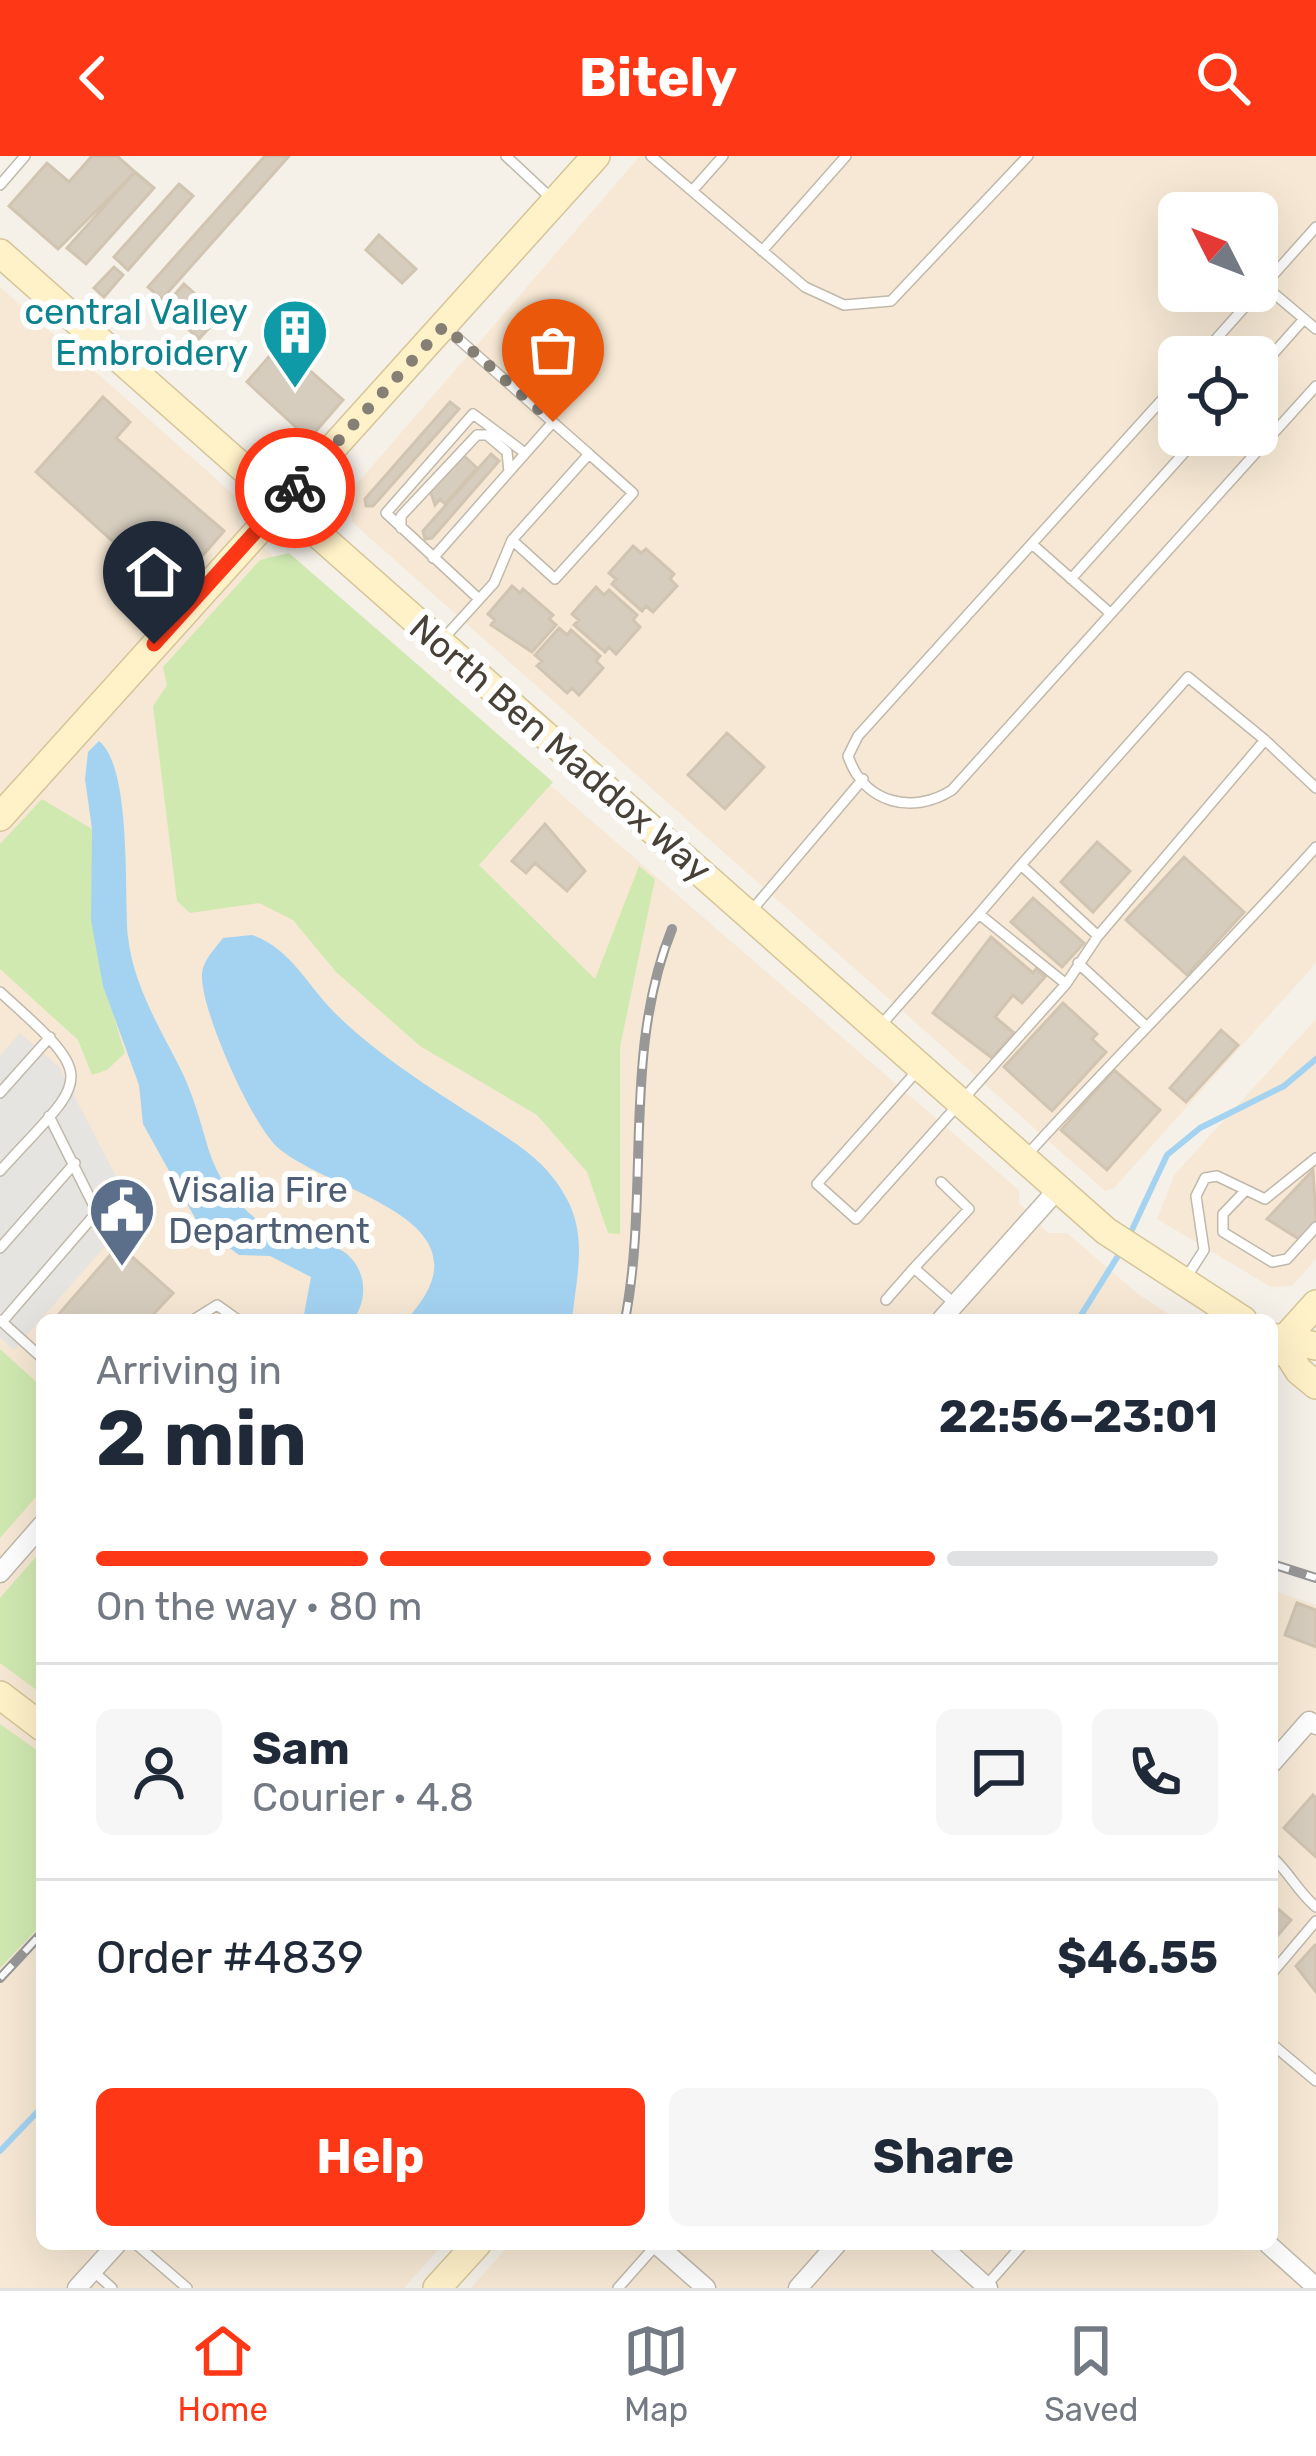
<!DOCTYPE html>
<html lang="en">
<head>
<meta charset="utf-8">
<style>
  body { margin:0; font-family:Rubik,sans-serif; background:#f6f6f7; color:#1f2937; height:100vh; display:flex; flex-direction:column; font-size:45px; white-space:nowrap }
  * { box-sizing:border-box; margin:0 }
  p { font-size:39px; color:#747a83 }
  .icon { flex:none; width:66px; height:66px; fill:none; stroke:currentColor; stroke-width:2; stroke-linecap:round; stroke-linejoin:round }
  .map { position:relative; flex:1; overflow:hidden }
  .panel { position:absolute; left:36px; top:1158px; width:1242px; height:936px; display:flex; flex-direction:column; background:#fff; border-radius:18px; box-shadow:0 12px 48px #0002 }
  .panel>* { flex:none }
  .needle { width:78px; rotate:312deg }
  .controls { position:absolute; left:1158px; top:36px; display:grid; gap:24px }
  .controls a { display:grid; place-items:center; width:120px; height:120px; border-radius:18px; background:#fff; box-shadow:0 12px 48px #0002; font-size:60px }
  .pin { position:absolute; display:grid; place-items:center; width:102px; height:102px; color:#fff; margin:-123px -51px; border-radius:50% 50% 50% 0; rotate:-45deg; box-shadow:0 0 12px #0007 }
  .pin .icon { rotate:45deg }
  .courier { position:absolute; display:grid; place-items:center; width:120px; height:120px; margin:-60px; border:9px solid #fe3817; border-radius:50%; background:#fff; color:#222; box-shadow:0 3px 15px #0007 }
  .head em { font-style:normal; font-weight:700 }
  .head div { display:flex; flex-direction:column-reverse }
  .head { display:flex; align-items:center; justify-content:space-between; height:204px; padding:0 60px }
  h1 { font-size:78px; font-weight:700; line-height:90px }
  .bar { display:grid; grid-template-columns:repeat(4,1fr); gap:18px 12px; align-content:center; height:144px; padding:0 60px }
  .bar i { height:15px; border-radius:9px; background:#e0e1e3 }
  .bar .selected { background:#fe3817 }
  .bar p { grid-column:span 4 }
  .line { display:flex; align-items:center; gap:30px; padding:0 60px; border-top:3px solid #e0e1e3 }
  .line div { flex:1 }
  .round { display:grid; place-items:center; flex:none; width:126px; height:126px; border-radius:18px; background:#f6f6f7 }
  .action { display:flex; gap:24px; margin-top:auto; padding:24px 60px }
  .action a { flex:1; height:138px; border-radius:18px; background:#fe3817; color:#fff; font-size:48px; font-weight:700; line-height:138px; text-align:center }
  .action a+a { background:#f6f6f7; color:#1f2937 }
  header { display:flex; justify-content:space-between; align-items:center; height:156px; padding:0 60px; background:#fe3817; color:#fff; font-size:54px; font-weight:700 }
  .tabs { display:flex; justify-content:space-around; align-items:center; height:168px; border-top:3px solid #e0e1e3; background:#fff; font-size:33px; color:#747a83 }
  .tabs a { display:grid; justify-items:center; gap:6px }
  .tabs .selected { color:#fe3817 }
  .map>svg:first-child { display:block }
  .commercial { fill:#f6e8d4; fill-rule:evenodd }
  .green { fill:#d0e9b1 }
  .parking { fill:#e6e4e0 }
  .water { fill:#a4d3f2 }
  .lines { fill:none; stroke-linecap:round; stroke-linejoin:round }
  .stream { stroke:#a4d3f2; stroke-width:6 }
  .building { fill:#d6cdbe; stroke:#d1c4b1; stroke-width:3 }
  .lane-casing { stroke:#c0b9ab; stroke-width:12 }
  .street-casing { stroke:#c0b9ab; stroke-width:21 }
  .secondary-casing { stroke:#d5c598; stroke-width:30 }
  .lane { stroke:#fff; stroke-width:9 }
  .street { stroke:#fff; stroke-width:18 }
  .secondary { stroke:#fff1c8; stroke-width:27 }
  .rail-casing { stroke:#989898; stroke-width:10 }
  .rail { stroke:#fff; stroke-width:6; stroke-dasharray:18; stroke-linecap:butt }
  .done { stroke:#857f75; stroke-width:12; stroke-dasharray:0 21.6 }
  .route { stroke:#fe3817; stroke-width:15 }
  .labels { text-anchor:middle; stroke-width:12; stroke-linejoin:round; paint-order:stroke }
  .culture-label { font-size:36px; fill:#0d838f; stroke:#fff; text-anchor:end }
  .street-label { font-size:36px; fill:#484137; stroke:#fff }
  .service-label { font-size:36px; fill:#4e5e75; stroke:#fff; text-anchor:start }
</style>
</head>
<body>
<header><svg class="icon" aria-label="back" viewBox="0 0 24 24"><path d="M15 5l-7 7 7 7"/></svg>Bitely<svg class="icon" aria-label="search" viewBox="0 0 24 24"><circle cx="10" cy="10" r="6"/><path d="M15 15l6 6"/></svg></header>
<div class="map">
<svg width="1316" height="2132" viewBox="0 0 1316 2132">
  <rect width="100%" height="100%" fill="#f5f1e9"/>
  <!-- commercial -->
  <path class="commercial" d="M640,0H1316V807L1114,1032L1105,1035L352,366L349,337ZM1179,57H1257V135H1179ZM1179,201H1257V279H1179Z
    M0,131L242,346L239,367L275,402L293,407L1019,1034V1047L1048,1077H1067L1138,1138L1178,1164H42V2088H443L404,2132H0Z
    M1316,863V1103L1292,1130L1271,1131L1157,1063L1175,1018Z
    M1272,1434L1316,1449V2132H471L510,2088H1272Z"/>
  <!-- green -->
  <path class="green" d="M289,397L553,626L479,709L595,823L639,710L655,723L620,891V1078L608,1077L587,1016L537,959L420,890L336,816L293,764L259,747L190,757L177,745L153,550L167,529L163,511L260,404Z
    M42,643L92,673C91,757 99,817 125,897L107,914L92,919L78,884L0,813V688Z
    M0,1193L42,1231V1334L0,1382Z
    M42,1394V1538L0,1507V1442Z
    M0,1568L42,1598V1768L0,1812Z"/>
  <!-- parking -->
  <path class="parking" d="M20,877L59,911L135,1056L14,1194L0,1181V900Z"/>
  <!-- water -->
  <path class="water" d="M99,585C132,611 124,738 128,781C133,827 158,869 178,908C193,936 200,965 209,995C222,1035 254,1070 294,1085C311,1091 333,1086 347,1098C367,1116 368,1143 353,1164H303L311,1121L270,1100L239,1099L199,1069L143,968L139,929L103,830L91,764L92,673L85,623L88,596Z
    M252,779C291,792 308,831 337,859C378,899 429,931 477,962C515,987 548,1004 569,1047C587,1085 576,1124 572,1164H406C502,1062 327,1037 276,990C250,964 203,858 202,822C201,806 214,794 223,782Z"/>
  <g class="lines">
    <!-- stream -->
    <path class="stream" d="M1130,1078L1167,999L1200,972L1284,930L1316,903
      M1078,1164L1121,1095
      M0,1995L42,1951"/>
  </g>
  <!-- building -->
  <path class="building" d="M92,0H117L135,16L58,93L9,50L47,7L69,26Z
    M265,0H289L162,143L148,131Z
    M135,16L154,32L86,108L67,92Z
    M179,28L193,40L128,114L114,101Z
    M379,79L416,113L402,127L366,94Z
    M114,111L123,119L104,141L94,132Z
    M184,128L220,160L199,183L164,151Z
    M280,188L343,244L309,283L247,226Z
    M103,241L130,266L116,282L224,375L170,437L36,316Z
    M450,246L459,253L373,350H366L365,343Z
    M462,298L477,312L445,348L440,343L435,349L430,334Z
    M491,298L499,305L432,382L425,383L423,375Z
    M633,390L641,397L646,393L674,418L670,423L677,430L653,456L646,450L642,455L612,428L616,423L609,417Z
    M512,430L520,437L523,433L553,459L549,463L556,469L532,496L491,469L495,464L488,458Z
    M596,431L604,439L609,434L637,459L633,464L640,471L616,498L609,491L605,496L574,469L579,464L572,458Z
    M559,472L567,479L571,474L600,500L596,505L603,512L579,539L572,532L567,537L537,510L542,505L535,499Z
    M727,577L764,611L725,653L688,619Z
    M545,668L585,715L567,735L535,707L526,717L512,705Z
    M1097,686L1130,715L1093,756L1061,726Z
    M1184,701L1244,756L1187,819L1126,764Z
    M1033,742L1084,787L1062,811L1011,766Z
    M991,781L1033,817L1036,813L1045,821L1022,847L1013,839L995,861L1014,877L992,902L933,857Z
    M1063,847L1097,878L1092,883L1106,896L1052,955L1004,911Z
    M1221,874L1238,889L1186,946L1170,932Z
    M1114,914L1160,954L1107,1014L1061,974Z
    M1313,1014L1316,1065L1299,1083L1267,1063Z
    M119,1089L173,1137L148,1164H65L59,1158Z
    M1297,1447L1316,1454V1491L1285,1479Z
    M1313,1639L1316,1642V1701L1284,1672Z
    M1272,1748L1291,1764L1272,1786Z
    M1315,1789H1316V1836L1296,1810Z"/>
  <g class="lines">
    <!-- lane casing -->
    <g class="lane-casing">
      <path id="lane" d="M506,0L552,43
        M651,0L805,131L844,149L891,145L1028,0
        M0,29L25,0
        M692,35L723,0
        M762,95L846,0
        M1265,130L1316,173
        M1200,201L1316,71
        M1257,216L1304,163
        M1179,225L858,580L848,600C864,648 913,659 952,634L1316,230
        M401,372V360L477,279H487L507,296L509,316
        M512,384L555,423L633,337L589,298
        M1032,388L1110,457
        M433,402L553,266
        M1071,423L1200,279
        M479,443L386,357L473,258L525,297
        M444,482L494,427L512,384L589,298L446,172
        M1021,709L1188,521L1265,584
        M752,754L863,623
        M979,758L1021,709L1098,780
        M1078,807L1147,871
        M0,836C102,927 87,919 0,1015
        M881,869L979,758L1066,828
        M917,915L817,1028L856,1063L1066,828L1098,780L1265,584L1316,632
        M0,937L50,881
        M1027,999C1122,894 1222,796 1316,691
        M941,1026L969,1053L914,1112L955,1148
        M1246,1034L1223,1058V1076L1272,1106L1287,1103L1316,1071
        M0,1092L75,1007
        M1186,1122L1204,1094L1196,1040L1205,1022L1217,1020L1265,1043L1316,1002
        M886,1144L914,1112
        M0,1164L42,1202
        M193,1164L217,1149L238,1164
        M2,1166L97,1056L49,960
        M1272,1701C1290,1717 1297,1735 1316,1751
        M1272,1817L1316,1765
        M1272,1888L1316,1925
        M136,2088L187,2132
        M93,2115L112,2132
        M986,2130L1023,2088
        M618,2132L657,2088"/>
    </g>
    <!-- street casing -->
    <g class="street-casing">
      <path id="street" d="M941,1164L1058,1033
        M0,1417L42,1369
        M1272,1607L1309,1565L1316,1569
        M656,2088L706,2132
        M939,2088L988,2132
        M1268,2088L1316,2131
        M77,2132L117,2088
        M798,2132L837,2088"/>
    </g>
    <!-- secondary casing -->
    <g class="secondary-casing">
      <path id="secondary" d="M0,97L1106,1075L1243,1164
        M0,661L596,0
        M1272,1181L1316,1190
        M1281,1187L1299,1215L1316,1229
        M1272,1197L1316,1148
        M0,1539L42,1571
        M437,2132L477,2088"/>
    </g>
    <!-- lane -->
    <use href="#lane" class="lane"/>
    <!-- street -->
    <use href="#street" class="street"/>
    <!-- secondary -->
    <use href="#secondary" class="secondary"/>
    <!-- rail casing -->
    <g class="rail-casing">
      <path id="rail" d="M625,1164C650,1035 622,896 672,773
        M1272,1408L1316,1422
        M0,1822L42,1777"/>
    </g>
    <!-- rail -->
    <use href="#rail" class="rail"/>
  </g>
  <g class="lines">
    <!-- done -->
    <path class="done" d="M295,332L444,170L553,266"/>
    <!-- route -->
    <path class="route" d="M154,488L295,332"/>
  </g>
  <!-- icons -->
  <defs>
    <g id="building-pin" transform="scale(3.45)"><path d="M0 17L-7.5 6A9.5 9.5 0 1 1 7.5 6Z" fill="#0f9aa8" stroke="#fff"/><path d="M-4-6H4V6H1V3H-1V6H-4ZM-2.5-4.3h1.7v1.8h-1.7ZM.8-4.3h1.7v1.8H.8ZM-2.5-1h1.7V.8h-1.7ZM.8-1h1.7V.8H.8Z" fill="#fff"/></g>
    <g id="civic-pin" transform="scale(3.45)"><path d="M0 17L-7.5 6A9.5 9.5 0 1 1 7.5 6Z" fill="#5c6f8a" stroke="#fff"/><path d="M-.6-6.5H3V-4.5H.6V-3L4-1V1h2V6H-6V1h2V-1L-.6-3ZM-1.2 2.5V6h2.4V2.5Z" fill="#fff"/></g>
  </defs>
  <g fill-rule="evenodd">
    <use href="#building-pin" x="295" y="176"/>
    <use href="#civic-pin" x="122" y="1054"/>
  </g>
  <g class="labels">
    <!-- culture labels -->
    <g class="culture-label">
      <text x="248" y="168">central Valley<tspan x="248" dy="41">Embroidery</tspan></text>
    </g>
    <!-- street labels -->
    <g class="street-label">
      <text transform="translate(561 592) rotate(41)" y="13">North Ben Maddox Way</text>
    </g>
    <!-- service labels -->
    <g class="service-label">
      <text x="168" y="1046">Visalia Fire<tspan x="168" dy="41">Department</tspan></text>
    </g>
  </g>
</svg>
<div class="controls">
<a><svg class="needle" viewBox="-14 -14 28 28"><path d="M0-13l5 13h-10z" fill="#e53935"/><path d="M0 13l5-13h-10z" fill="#747a83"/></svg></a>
<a><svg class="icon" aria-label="locate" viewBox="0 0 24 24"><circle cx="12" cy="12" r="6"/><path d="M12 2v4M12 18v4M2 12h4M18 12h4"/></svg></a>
</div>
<div class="pin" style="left:553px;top:266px;background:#ea580c"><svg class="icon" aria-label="bag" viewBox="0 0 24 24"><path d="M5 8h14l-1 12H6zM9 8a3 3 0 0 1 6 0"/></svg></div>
<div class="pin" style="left:154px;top:488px;background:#1f2937"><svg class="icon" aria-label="home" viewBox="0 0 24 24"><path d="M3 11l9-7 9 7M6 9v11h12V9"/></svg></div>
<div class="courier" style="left:295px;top:332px"><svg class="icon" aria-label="bike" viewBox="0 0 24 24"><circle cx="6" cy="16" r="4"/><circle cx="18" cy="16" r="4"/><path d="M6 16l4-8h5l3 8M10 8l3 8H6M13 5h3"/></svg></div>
<section class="panel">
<div class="head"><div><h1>2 min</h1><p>Arriving in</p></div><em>22:56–23:01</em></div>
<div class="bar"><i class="selected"></i><i class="selected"></i><i class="selected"></i><i></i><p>On the way · 80 m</p></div>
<div class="line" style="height:216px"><a class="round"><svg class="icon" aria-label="person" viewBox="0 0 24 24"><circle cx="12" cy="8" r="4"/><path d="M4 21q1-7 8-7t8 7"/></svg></a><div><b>Sam</b><p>Courier · 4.8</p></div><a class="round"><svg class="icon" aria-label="chat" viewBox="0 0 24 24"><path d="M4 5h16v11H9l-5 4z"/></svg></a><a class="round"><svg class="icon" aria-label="phone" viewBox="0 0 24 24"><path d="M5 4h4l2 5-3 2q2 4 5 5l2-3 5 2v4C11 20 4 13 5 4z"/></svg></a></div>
<div class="line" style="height:156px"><div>Order #4839</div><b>$46.55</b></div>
<div class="action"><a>Help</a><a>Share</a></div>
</section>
</div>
<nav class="tabs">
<a class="selected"><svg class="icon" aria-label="home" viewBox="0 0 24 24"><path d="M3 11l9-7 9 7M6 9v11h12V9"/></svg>Home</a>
<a><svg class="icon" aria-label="map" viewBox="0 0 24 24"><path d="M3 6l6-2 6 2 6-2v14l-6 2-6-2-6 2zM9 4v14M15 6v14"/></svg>Map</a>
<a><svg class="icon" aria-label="saved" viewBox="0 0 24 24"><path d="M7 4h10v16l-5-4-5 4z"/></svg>Saved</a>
</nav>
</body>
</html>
